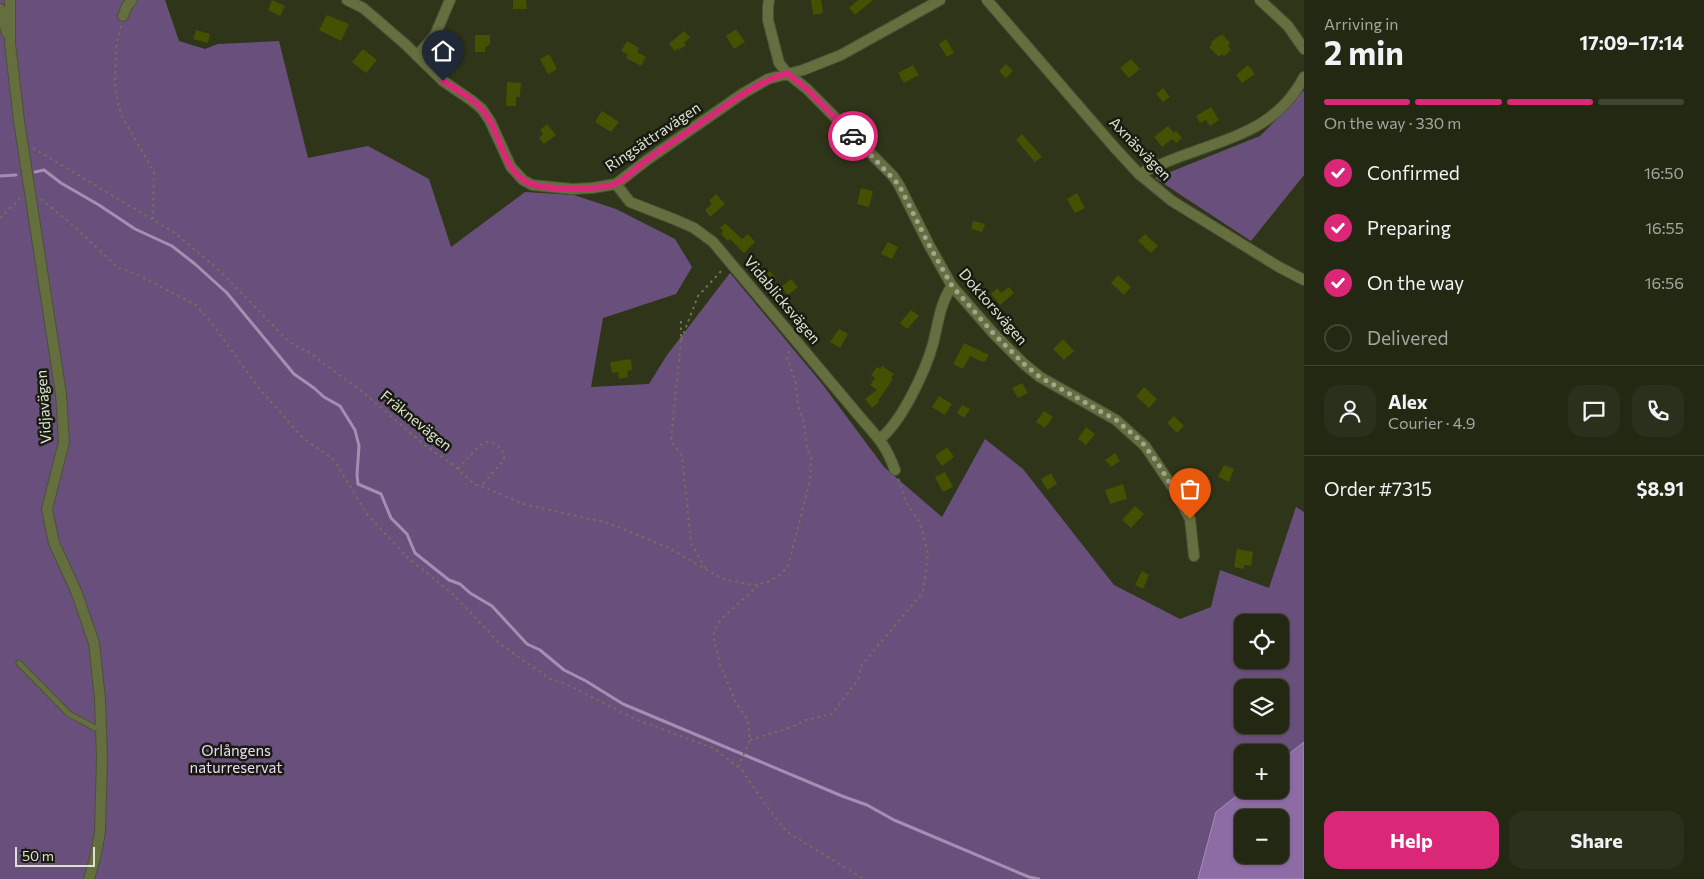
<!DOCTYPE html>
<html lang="en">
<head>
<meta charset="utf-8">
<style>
  body { margin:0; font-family:Commissioner,sans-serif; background:#2b301c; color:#f1f3f6; height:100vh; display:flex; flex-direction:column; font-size:19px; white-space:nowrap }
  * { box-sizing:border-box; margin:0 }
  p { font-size:16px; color:#a3a6a0 }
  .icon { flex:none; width:28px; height:28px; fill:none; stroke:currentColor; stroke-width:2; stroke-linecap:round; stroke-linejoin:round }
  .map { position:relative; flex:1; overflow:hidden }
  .drawer { display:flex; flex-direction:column; background:#232813; width:400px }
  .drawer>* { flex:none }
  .buttons { position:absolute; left:1234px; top:614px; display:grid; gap:10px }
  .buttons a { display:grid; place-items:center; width:55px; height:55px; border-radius:10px; background:#232813; box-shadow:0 1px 4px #0004,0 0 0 1px #404433; font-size:25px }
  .scale { position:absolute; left:15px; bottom:12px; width:80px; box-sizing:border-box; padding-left:5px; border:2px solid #dce1d0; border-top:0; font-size:14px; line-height:18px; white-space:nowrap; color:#dce1d0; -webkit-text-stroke:4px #181b0f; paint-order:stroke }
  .pin { position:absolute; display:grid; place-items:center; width:42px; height:42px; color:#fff; margin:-51px -21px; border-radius:50% 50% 50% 0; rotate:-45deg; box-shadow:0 0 5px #0007 }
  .pin .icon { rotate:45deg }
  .courier { position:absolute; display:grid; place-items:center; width:50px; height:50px; margin:-25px; border:4px solid #db2777; border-radius:50%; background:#fff; color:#222; box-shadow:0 1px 6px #0007 }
  .head em { font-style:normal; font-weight:700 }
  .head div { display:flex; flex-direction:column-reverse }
  .head { display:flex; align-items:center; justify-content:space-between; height:85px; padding:0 20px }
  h1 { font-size:32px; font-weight:700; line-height:38px }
  .bar { display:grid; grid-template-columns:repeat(4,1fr); gap:8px 5px; align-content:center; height:60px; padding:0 20px }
  .bar i { height:6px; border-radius:4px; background:#404433 }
  .bar .active { background:#db2777 }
  .bar p { grid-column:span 4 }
  .line { display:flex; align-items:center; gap:12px; padding:0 20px; border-top:1px solid #404433 }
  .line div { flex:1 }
  .round { display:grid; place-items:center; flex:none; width:52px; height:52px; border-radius:15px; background:#2b301c }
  ol { padding:0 20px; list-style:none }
  li { display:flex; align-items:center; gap:15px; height:55px }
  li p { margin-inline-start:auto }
  li .icon { padding:5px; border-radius:50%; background:#db2777; color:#fff; stroke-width:4 }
  li:last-child { color:#a3a6a0 }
  li i { width:28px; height:28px; border:2px solid #404433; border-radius:50% }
  .action { display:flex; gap:10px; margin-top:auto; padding:10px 20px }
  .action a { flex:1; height:58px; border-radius:15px; background:#db2777; color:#fff; font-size:20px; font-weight:700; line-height:58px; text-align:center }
  .action a+a { background:#2b301c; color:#f1f3f6 }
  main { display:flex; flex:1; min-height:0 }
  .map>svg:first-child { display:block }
  .green { fill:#69507c; fill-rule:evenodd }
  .water { fill:#8d6ba5; stroke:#a58eb2; fill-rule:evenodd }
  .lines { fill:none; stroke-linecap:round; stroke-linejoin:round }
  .stream { stroke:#a58eb2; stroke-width:3 }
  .building { fill:#455001 }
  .service-casing { stroke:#4b5136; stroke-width:7 }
  .minor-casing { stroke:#4b5136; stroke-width:12 }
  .path { stroke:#6d725a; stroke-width:2; stroke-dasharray:2.5 4; stroke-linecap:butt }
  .service { stroke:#646e3f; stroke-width:5 }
  .minor { stroke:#646e3f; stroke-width:10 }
  .done { stroke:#9fa590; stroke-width:5; stroke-dasharray:0 9 }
  .route { stroke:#db2777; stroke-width:6 }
  .labels { text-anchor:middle; stroke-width:5; stroke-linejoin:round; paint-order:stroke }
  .street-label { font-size:15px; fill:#dce1d0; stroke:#181b0f }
  .park-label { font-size:15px; fill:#ecd9fb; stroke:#181b0f }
</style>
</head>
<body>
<main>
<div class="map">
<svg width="1304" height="879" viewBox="0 0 1304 879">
  <rect width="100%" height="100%" fill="#2f3519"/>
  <!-- green -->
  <path class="green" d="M0,0H165L179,41L205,49L218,44L279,41L308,158L368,146L429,179L451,247L525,192L574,195L616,209L675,239L692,267L676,294L603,318L591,387L649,384L667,355L730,273L823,385L884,467L942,517L985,439L1023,469L1114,585L1180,619L1211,607L1220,570L1269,588L1296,507L1304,512V879H0ZM1242,622H1280V660H1242ZM1242,688H1280V725H1242ZM1242,752H1280V790H1242ZM1242,818H1280V855H1242Z
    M1304,91V175L1251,241L1155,178L1260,136L1290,106L1301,92Z"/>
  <!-- water -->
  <path class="water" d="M1304,742V879H1198L1216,812L1244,790H1280V761ZM1242,818H1280V855H1242Z"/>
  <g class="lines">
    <!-- stream -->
    <path class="stream" d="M35,172L44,170L61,183L99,205L135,229L172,246L195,264L227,293L294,374L314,388L324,397L340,406L355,430L359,446L357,475L358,484L381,494L391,518L407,534L415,553L449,580L460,584L470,593L492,606L527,644L540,650L564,670L586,681L623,704L842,796L867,805L894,820L1029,877L1039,879
      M0,176L16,175"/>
  </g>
  <!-- building -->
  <path class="building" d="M272,0L285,6L280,16L268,10Z
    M513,0H526L527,9H513Z
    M811,0H821L823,13L813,15Z
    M858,0H873L855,15L849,8Z
    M327,15L349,24L341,41L319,30Z
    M736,29L745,42L734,49L726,36Z
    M196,30L210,34L208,43L193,39Z
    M684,31L690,37L684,43L686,45L679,50L678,48L675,51L669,44Z
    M1222,34L1230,43L1228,46L1231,50L1224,56L1222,54L1219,57L1209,47L1212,44L1211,42Z
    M475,35H490V44L485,48V52H475Z
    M946,39L954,53L947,57L939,44Z
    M627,41L639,48L637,52L646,57L641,66L626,58L628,55L621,51Z
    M363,49L377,60L366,73L352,62Z
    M549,54L557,69L548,74L540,59Z
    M1131,59L1140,69L1129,78L1120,68Z
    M1006,64L1013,71L1006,78L999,71Z
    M913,65L919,75L904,83L898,73Z
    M1248,65L1255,74L1242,83L1236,75Z
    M507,82L521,83L520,97H516V106H506Z
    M1163,88L1170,97L1163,102L1156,94Z
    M1211,107L1219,120L1210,126L1206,120L1200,123L1196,116Z
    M602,111L619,122L611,132L595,122Z
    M547,124L556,135L544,144L539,138L543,134L540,130Z
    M1168,126L1174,133L1176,131L1182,138L1176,143L1172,139L1162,147L1154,137Z
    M1022,134L1042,157L1035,162L1016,140Z
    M861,188L873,191L869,207L857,204Z
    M1077,193L1085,208L1075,213L1067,199Z
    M716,194L725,204L710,217L705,210L712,204L709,201Z
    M973,221L985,224L982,232L971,229Z
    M725,223L742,239L748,234L755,242L744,253L730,239L728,241L721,234L723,231L720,228Z
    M1145,234L1158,246L1151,253L1138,241Z
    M888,242L898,247L892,259L881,254Z
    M770,271L776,278L769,285L763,277Z
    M1118,275L1131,287L1124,295L1111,283Z
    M791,279L798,287L788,295L781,287Z
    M1009,287L1014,293L1000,305L991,294L997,288L1001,293Z
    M911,310L919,316L907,329L900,323Z
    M839,329L848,334L840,348L830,342Z
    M1063,339L1074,351L1064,360L1053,349Z
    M964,343L989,355L985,362L982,361V362L970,356L963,369L953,364Z
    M631,359L632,370L627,371L628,377L619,379L618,372L612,373L610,362Z
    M882,366L894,374L891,378L893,379L878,401L879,402L872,408L865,399L877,390L870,385L875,378L871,375L877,367L880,369Z
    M1022,383L1028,393L1018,398L1012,388Z
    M1144,387L1157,399L1149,408L1136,396Z
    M939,396L952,404L945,415L932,407Z
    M962,405L970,409L964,418L957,413Z
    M1044,411L1053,417L1045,428L1036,422Z
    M1174,416L1184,426L1177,433L1167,423Z
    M1086,427L1095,434L1086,445L1078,439Z
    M947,447L954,457L942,466L935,456Z
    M1115,453L1120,461L1111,467L1105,460Z
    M1224,465L1234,469L1229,482L1218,477Z
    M945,472L953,487L943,492L935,477Z
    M1051,473L1057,484L1047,490L1041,479Z
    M1123,484L1127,499L1110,504L1105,490Z
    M1135,506L1144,514L1131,528L1122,520Z
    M1237,549L1253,552L1251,566L1244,565V569L1234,567Z
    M1142,571L1149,575L1143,589L1135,585Z"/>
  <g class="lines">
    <!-- service casing -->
    <g class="service-casing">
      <path id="service" d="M19,663L69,714L101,731"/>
    </g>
    <!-- minor casing -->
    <g class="minor-casing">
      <path id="minor" d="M10,0V43L19,121L61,394L64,442L47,509L54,543L76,591L94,643L100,699L102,758L100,832L95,858L89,879
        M347,0L363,8L375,18L405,44L443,81L471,100L482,109L490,121L511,167L523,180L532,185L572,189L592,188L616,184L647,160L742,94L768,79L803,70L841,55L940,0
        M769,0L768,7V20L779,63L787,73L807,89L893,176L899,185L929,245L952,286L994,334L1024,364L1040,377L1116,420L1145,446L1176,492L1190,519L1194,556
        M987,0L1115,148L1139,174L1172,201L1279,267L1304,280
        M1260,0L1288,26L1304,49
        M0,9L7,33
        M123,16L127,6L132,0
        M417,56L435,35L450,0
        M1139,174C1157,166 1174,158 1193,152C1239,135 1279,125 1304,77
        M616,184L630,202L676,220L694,228L713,242L860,417C877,437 885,443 895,470
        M880,439C902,421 925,372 933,344C938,324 940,303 952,286"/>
    </g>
    <!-- path -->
    <path class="path" d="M121,26L116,47L115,89L121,115L154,172L153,219
      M33,148L175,233L220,271L290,343L309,352L339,375L358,388L427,447L451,463L475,485H479L523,504L608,523L667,547L723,579L753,585L768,582L781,574L788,566L810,481L811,456L807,450L804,422L798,406L796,383L787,357L790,350
      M41,199L74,226L117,267L136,274L196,305L210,321L258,387L302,437L334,460L367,514L407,557L454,595L500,644L550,679L566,684L635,719L713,748L741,769L773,815L787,832L864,879
      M0,218L20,198
      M681,321V340L698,296L723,269
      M681,340L671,441L682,456L691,543L705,568
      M458,469L479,446L489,441C498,445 505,450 504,460L483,484L479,485
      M750,740L792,727L806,720L832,714L858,680L861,666L923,592L928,554L920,523L905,500L898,478
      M738,767L750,740L748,720L736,703L720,664L713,635L720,620L760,584"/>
    <!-- service -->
    <use href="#service" class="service"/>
    <!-- minor -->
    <use href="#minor" class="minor"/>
  </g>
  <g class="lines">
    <!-- done -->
    <path class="done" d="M853,136L899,185L929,245L952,286L994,334L1024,364L1040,377L1116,420L1141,441L1157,462L1183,505L1190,519"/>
    <!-- route -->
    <path class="route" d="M443,81C459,91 476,100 487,116C501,137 502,166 525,181C539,191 598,190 615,184C625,180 638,166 648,159C668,145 688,132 708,118C734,100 756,83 787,73L807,89L853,136"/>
  </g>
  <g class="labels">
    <!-- street labels -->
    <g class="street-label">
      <text transform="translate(653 137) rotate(-34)" y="5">Ringsättravägen</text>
      <text transform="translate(1140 149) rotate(46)" y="5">Axnäsvägen</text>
      <text transform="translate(782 300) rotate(50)" y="5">Vidablicksvägen</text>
      <text transform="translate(993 307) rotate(49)" y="5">Doktorsvägen</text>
      <text transform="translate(44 407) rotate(-94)" y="5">Vidjavägen</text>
      <text transform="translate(416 421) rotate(39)" y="5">Fräknevägen</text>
    </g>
    <!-- park labels -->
    <g class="park-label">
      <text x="236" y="756">Orlångens<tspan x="236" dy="17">naturreservat</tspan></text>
    </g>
  </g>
</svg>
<div class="buttons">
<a><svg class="icon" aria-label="locate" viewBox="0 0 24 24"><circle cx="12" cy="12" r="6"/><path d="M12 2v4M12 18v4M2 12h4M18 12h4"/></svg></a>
<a><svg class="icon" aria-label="layers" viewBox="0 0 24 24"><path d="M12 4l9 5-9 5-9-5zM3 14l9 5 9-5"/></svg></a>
<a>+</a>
<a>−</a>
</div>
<div class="scale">50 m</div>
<div class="pin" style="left:1190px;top:519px;background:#ea580c"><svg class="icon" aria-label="bag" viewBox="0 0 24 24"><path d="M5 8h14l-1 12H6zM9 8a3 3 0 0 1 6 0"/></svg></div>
<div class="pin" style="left:443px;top:81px;background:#1f2937"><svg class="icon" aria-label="home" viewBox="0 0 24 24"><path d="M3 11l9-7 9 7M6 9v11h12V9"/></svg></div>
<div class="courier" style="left:853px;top:136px"><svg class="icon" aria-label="car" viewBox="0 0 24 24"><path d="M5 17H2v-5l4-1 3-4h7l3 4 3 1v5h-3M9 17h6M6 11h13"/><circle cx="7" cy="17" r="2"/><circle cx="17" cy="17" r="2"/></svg></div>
</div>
<section class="drawer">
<div class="head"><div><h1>2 min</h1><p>Arriving in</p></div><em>17:09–17:14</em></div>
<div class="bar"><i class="active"></i><i class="active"></i><i class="active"></i><i></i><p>On the way · 330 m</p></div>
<ol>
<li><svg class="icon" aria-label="check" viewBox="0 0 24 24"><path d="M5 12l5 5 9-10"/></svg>Confirmed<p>16:50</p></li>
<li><svg class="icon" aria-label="check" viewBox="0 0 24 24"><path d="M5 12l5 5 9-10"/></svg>Preparing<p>16:55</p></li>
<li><svg class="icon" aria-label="check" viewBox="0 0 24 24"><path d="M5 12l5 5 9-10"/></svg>On the way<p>16:56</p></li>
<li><i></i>Delivered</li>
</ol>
<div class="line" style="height:90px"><a class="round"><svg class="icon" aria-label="person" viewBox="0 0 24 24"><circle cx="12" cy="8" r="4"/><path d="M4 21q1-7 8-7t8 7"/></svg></a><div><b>Alex</b><p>Courier · 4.9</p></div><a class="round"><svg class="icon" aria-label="chat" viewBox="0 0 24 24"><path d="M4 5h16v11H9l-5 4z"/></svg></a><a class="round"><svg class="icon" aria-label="phone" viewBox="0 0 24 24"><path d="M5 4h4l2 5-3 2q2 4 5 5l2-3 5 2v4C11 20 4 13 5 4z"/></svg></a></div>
<div class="line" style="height:65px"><div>Order #7315</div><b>$8.91</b></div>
<div class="action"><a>Help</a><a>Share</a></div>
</section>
</main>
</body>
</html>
